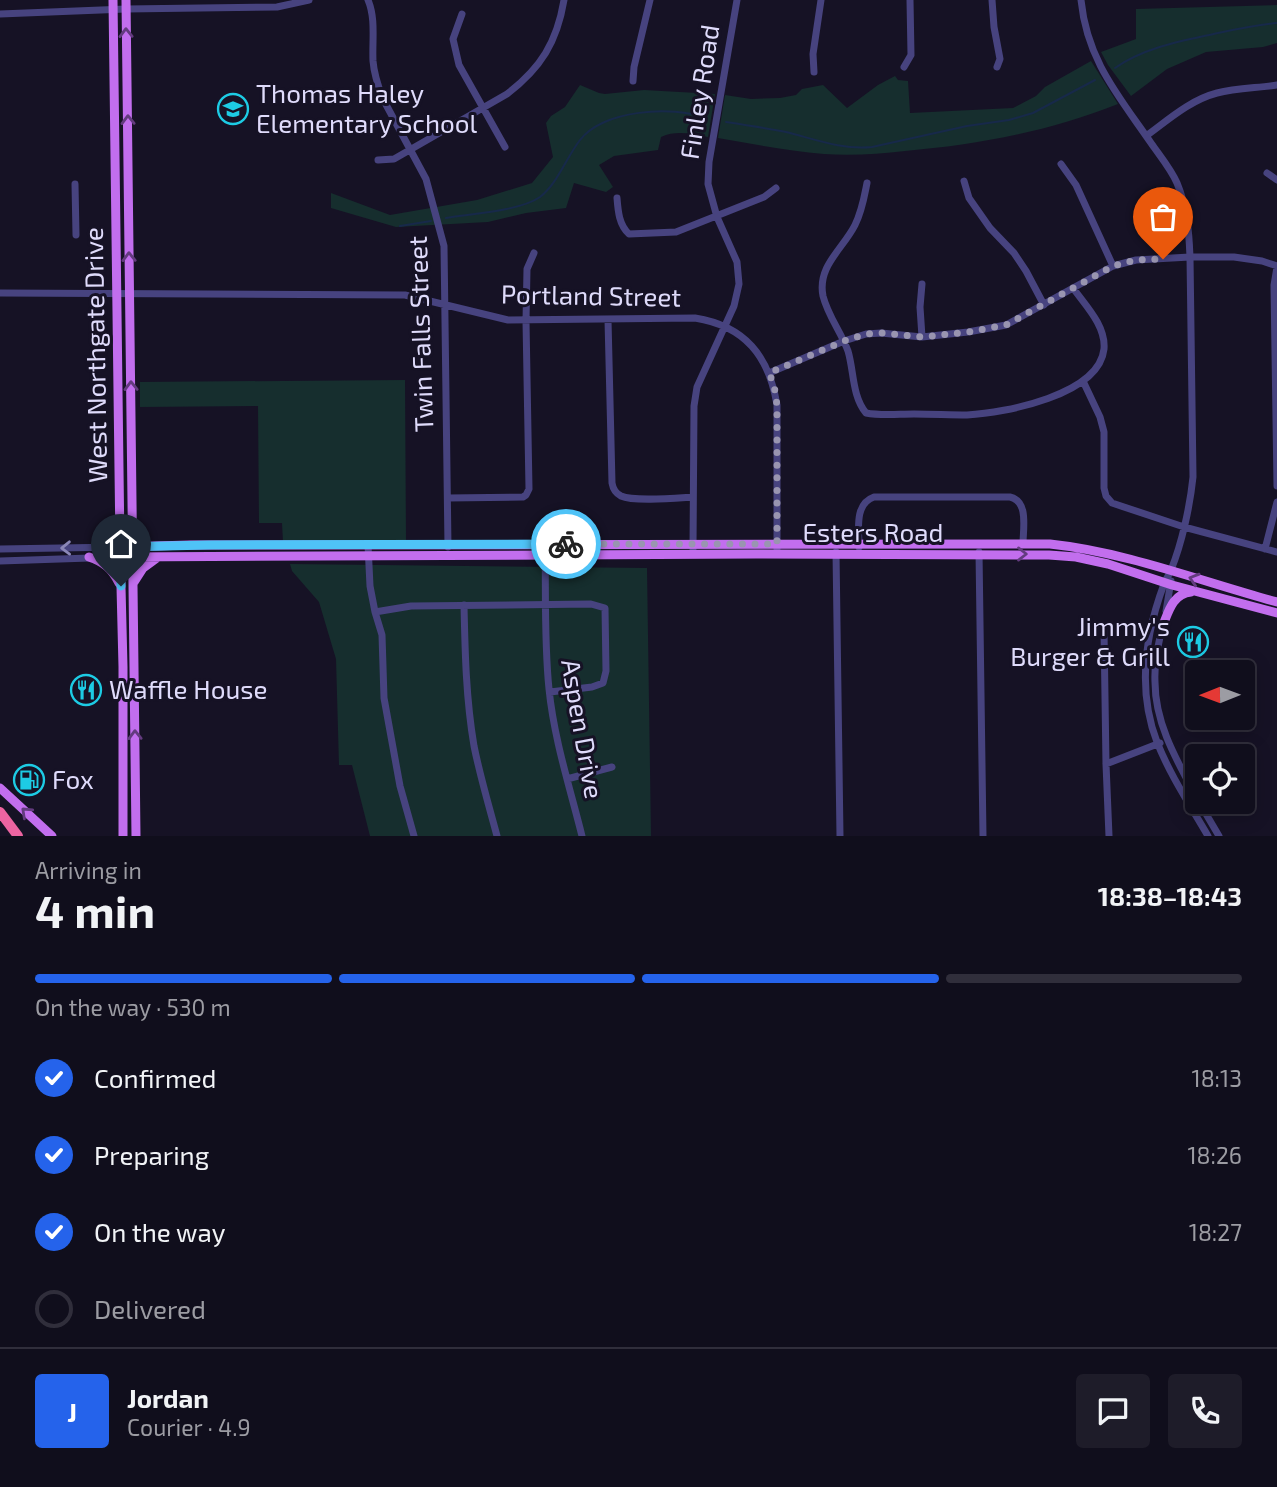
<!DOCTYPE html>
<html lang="en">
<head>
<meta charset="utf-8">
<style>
  body { margin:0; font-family:"Exo 2",sans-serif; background:#1e1c29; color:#f1f3f6; height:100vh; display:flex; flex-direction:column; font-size:26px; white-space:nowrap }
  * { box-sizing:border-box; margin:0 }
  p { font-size:23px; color:#9c9ca3 }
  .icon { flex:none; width:38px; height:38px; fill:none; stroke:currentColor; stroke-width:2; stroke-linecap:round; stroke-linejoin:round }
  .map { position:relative; height:836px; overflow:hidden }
  .sheet { display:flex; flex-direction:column; background:#100e1c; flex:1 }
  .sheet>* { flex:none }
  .needle { width:46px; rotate:269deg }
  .tools { position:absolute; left:1185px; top:660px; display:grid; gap:14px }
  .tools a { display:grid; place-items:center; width:70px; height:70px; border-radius:7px; background:#100e1c; box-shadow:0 4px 18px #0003,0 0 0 2px #302e3b; font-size:35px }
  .pin { position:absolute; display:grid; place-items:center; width:60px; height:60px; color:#fff; margin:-72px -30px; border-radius:50% 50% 50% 0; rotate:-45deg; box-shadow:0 0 7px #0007 }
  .pin .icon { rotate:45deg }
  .courier { position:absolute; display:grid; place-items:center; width:70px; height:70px; margin:-35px; border:5px solid #4fc3f7; border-radius:50%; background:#fff; color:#222; box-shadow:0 2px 9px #0007 }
  .overview em { font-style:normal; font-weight:700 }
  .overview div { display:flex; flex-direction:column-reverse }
  .overview { display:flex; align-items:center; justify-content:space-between; height:119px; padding:0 35px }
  h1 { font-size:46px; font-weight:700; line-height:52px }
  .bar { display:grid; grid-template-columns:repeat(4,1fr); gap:10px 7px; align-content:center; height:84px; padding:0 35px }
  .bar i { height:9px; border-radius:5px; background:#302e3b }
  .bar .active { background:#2563eb }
  .bar p { grid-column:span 4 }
  .line { display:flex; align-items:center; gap:18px; padding:0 35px; border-top:2px solid #302e3b }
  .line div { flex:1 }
  .round { display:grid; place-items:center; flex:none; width:74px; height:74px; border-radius:7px; background:#1e1c29 }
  ol { padding:0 35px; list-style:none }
  li { display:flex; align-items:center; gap:21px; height:77px }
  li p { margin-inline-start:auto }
  li .icon { padding:7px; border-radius:50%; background:#2563eb; color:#fff; stroke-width:4 }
  li:last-child { color:#9c9ca3 }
  li i { width:38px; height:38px; border:4px solid #302e3b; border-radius:50% }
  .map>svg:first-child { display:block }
  .green { fill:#162e2e }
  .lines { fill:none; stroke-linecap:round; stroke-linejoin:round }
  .stream { stroke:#17294a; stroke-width:2 }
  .minor { stroke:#47437f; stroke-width:7 }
  .major { stroke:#c26eee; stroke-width:9 }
  .highway { stroke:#ed64a1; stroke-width:10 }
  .oneway { stroke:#633b7f }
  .oneway2 { stroke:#8b87b7 }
  .done { stroke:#9995b0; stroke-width:7; stroke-dasharray:0 12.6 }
  .route { stroke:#4fc3f7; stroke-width:9 }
  .labels { text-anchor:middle; stroke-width:6; stroke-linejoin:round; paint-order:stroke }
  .street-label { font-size:26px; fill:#dfdbfb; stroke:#161225 }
  .poi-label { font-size:26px; fill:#dfdbfb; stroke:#161225; text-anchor:start }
</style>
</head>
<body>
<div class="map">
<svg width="1277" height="836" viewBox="0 0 1277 836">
  <rect width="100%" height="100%" fill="#161225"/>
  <!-- green -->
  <path class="green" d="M1277,5V43L1263,47L1206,52L1167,69L1131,96L1108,65L1101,52L1136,39V9Z
    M1091,61L1118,104C1050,131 978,145 905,151C879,154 851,156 824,154C789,151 753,144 718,138L725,95L751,99L780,98L796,95L802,89L823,85L847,108L878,85L895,76L898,80L908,81L910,113L1013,108L1036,96L1045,87Z
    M580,85L599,93L605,94L644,90L715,94L708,137C691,134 677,130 661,137L658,150L614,156L599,165L613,187L606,192L574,183L566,208L526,213L488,222L396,227L331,208V193L390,215L477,200L532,183L553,157L546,123L551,116L565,107Z
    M405,380L406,541L283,542L282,523H259L258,406L140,407V382Z
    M290,564L647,568L651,836H370L352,765H339L336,659L319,602L292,571Z"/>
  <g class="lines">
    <!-- stream -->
    <path class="stream" d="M1115,68C1145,47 1182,41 1218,33C1237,29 1257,25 1277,23
      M726,122C746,125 766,128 786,132C814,139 842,150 872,147L967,126L1009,120L1033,113L1095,80
      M446,218C470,214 520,211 540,197C558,183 566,158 580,140C603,110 672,105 706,118
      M400,226L431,221"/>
    <!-- minor -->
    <path class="minor" d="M368,0C376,19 372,41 373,61C374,74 378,86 383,99L426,179L444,246L448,547
      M992,0L994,27L1000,59L997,67
      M1081,0C1087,60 1118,95 1151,143C1160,156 1171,169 1177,183C1187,207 1189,231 1190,257L1193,477C1190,506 1182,543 1171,570C1169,575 1166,579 1164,584C1145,635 1137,690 1157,742C1170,775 1190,805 1208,836
      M0,14L126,9L277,7L309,0
      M462,14L453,39L459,65L505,147
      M904,67L911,55L910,0
      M814,72L813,54L821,0
      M633,81L634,67L650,0
      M1146,136C1168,120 1190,100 1217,93C1236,88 1257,88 1277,85
      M378,160L394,159L507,94C541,68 557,42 564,0
      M1061,164L1076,185L1113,266
      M1267,173L1277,180
      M964,181L969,198L990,228L1014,253L1026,271L1044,305
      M867,183C864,198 862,211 855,225C843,249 817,266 823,296C828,316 841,332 848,351C854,371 852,396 866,413C881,416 898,414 914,414C932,414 950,415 967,415C1005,413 1099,395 1104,349C1106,326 1086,306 1073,288
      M75,184L76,235
      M617,198C618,211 619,225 629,234L676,232L764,197L776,188
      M1277,267L1274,285L1277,486
      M0,293L405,295L508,320L695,318C745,326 769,356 777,405V549
      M608,320L612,483C613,489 615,493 621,496C634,502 677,498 693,497
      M922,337L920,307L922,284
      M769,373L844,341L866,334L881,333L922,337L968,332L1006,325L1113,266L1136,260L1190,257H1234L1262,261L1277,266
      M1083,381L1100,417L1104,432V488L1106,496L1112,503L1184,527L1277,552
      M448,498L523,497L526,495L529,489L526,321L527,269L534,253
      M545,544C546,593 544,641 549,689C554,739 570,788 582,836
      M368,545L370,586L375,612L382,635L384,698L400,786L414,836
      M859,547C859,530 854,504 874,497H1010C1029,501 1023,529 1023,544
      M0,549L120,547
      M693,549L694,406L697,387L734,306L739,284L737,262L717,217L708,184L709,162L737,0
      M1265,549L1277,502
      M836,552L840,836
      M979,552L983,836
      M0,561L120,557
      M464,605C465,652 466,699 474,746C480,776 489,806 497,836
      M1166,611L1171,581
      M375,612L411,606L591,604L605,608L606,671L603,683L592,687L550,692
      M1163,623C1159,642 1154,661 1155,682C1155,724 1177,761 1197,798
      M1104,630L1106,764L1109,836
      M1106,764L1160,743
      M567,779L612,767
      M1199,802L1219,836"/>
    <!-- major -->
    <path class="major" d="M113,0L120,547L123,667V836
      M126,0L136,836
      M120,547L190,545H278L1050,544C1126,552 1203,582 1277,602
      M89,557C104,562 112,569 119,583
      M120,557L756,554L1049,555L1076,557L1108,564L1172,585L1277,613
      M134,582L143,568L158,557
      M1163,625C1169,610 1173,594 1191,592
      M0,788L52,836"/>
    <!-- highway -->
    <path class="highway" d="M0,812L18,836"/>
  </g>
  <!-- one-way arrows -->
  <defs><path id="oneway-chevron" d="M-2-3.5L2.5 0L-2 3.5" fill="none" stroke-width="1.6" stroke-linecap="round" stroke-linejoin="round" transform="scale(1.75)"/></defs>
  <g class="oneway">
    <use href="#oneway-chevron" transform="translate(126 33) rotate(-91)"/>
    <use href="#oneway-chevron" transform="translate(128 120) rotate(-91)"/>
    <use href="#oneway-chevron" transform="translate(129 257) rotate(-91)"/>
    <use href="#oneway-chevron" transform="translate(131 386) rotate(-91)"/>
    <use href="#oneway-chevron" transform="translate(1022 554)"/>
    <use href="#oneway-chevron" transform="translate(1194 579) rotate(-163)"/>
    <use href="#oneway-chevron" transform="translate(135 735) rotate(-91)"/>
    <use href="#oneway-chevron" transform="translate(26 812) rotate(-137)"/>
  </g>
  <use class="oneway2" href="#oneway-chevron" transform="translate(66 548) rotate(179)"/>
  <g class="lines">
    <!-- done -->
    <path class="done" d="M566,544H777V405L774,385L769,373L844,341L866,334L881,333L922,337L968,332L1006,325L1113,266L1136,260L1163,259"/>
    <!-- route -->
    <path class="route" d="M121,586L120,547L209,545L566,544"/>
  </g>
  <!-- icons -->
  <defs>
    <g id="school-ring" transform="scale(1.575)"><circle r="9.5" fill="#161225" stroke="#1dcbe4" stroke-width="1.5"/><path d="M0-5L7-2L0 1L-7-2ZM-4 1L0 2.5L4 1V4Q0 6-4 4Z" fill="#1dcbe4"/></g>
    <g id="restaurant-ring" transform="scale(1.575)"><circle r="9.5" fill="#161225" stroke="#1dcbe4" stroke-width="1.5"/><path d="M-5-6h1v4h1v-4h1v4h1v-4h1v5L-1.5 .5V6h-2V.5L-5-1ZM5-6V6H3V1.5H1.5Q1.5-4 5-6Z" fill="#1dcbe4"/></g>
    <g id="fuel-ring" transform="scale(1.575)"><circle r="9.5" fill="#161225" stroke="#1dcbe4" stroke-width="1.5"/><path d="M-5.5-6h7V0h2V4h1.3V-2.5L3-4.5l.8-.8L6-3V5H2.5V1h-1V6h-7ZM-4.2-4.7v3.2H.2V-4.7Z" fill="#1dcbe4"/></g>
  </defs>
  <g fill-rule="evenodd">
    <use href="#school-ring" x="233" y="109"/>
    <use href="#restaurant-ring" x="1193" y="642"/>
    <use href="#restaurant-ring" x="86" y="690"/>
    <use href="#fuel-ring" x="29" y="780"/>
  </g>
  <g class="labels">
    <!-- street labels -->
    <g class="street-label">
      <text transform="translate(700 92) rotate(-81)" y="9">Finley Road</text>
      <text transform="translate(591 296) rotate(1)" y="9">Portland Street</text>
      <text transform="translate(421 334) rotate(-92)" y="9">Twin Falls Street</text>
      <text transform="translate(96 355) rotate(-91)" y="9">West Northgate Drive</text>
      <text x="873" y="542">Esters Road</text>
      <text transform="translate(582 729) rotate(80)" y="9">Aspen Drive</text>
    </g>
    <!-- poi labels -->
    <g class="poi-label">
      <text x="256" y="103">Thomas Haley<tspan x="256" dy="30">Elementary School</tspan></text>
      <text x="1170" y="636" text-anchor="end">Jimmy's<tspan x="1170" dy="30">Burger &amp; Grill</tspan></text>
      <text x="109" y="699">Waffle House</text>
      <text x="52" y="789">Fox</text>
    </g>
  </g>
</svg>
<div class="tools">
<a><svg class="needle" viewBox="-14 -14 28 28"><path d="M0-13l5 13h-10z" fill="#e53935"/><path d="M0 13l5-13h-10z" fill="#9c9ca3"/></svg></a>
<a><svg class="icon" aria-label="locate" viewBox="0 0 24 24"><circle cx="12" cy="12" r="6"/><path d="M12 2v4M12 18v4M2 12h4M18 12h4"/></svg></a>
</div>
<div class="pin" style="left:1163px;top:259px;background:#ea580c"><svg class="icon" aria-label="bag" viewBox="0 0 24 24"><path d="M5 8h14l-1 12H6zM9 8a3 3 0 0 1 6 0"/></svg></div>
<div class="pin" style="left:121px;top:586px;background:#1f2937"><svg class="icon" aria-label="home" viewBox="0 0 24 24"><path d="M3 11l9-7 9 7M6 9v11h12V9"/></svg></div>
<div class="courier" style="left:566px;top:544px"><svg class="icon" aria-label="bike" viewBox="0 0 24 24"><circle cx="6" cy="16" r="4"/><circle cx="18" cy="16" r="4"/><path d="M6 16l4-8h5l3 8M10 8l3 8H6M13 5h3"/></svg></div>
</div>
<section class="sheet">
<div class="overview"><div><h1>4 min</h1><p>Arriving in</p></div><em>18:38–18:43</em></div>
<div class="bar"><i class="active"></i><i class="active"></i><i class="active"></i><i></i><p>On the way · 530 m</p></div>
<ol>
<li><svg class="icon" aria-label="check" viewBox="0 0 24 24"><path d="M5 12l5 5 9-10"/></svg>Confirmed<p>18:13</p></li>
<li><svg class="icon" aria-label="check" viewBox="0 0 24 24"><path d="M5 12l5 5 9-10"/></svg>Preparing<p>18:26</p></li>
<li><svg class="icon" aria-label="check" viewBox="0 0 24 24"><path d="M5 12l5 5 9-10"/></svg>On the way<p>18:27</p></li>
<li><i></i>Delivered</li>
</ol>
<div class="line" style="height:126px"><b class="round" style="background:#2563eb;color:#fff">J</b><div><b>Jordan</b><p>Courier · 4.9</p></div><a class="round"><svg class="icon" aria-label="chat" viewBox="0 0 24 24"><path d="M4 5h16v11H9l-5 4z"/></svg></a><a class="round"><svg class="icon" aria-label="phone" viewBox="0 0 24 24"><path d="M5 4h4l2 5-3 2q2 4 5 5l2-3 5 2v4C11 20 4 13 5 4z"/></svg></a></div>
</section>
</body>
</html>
